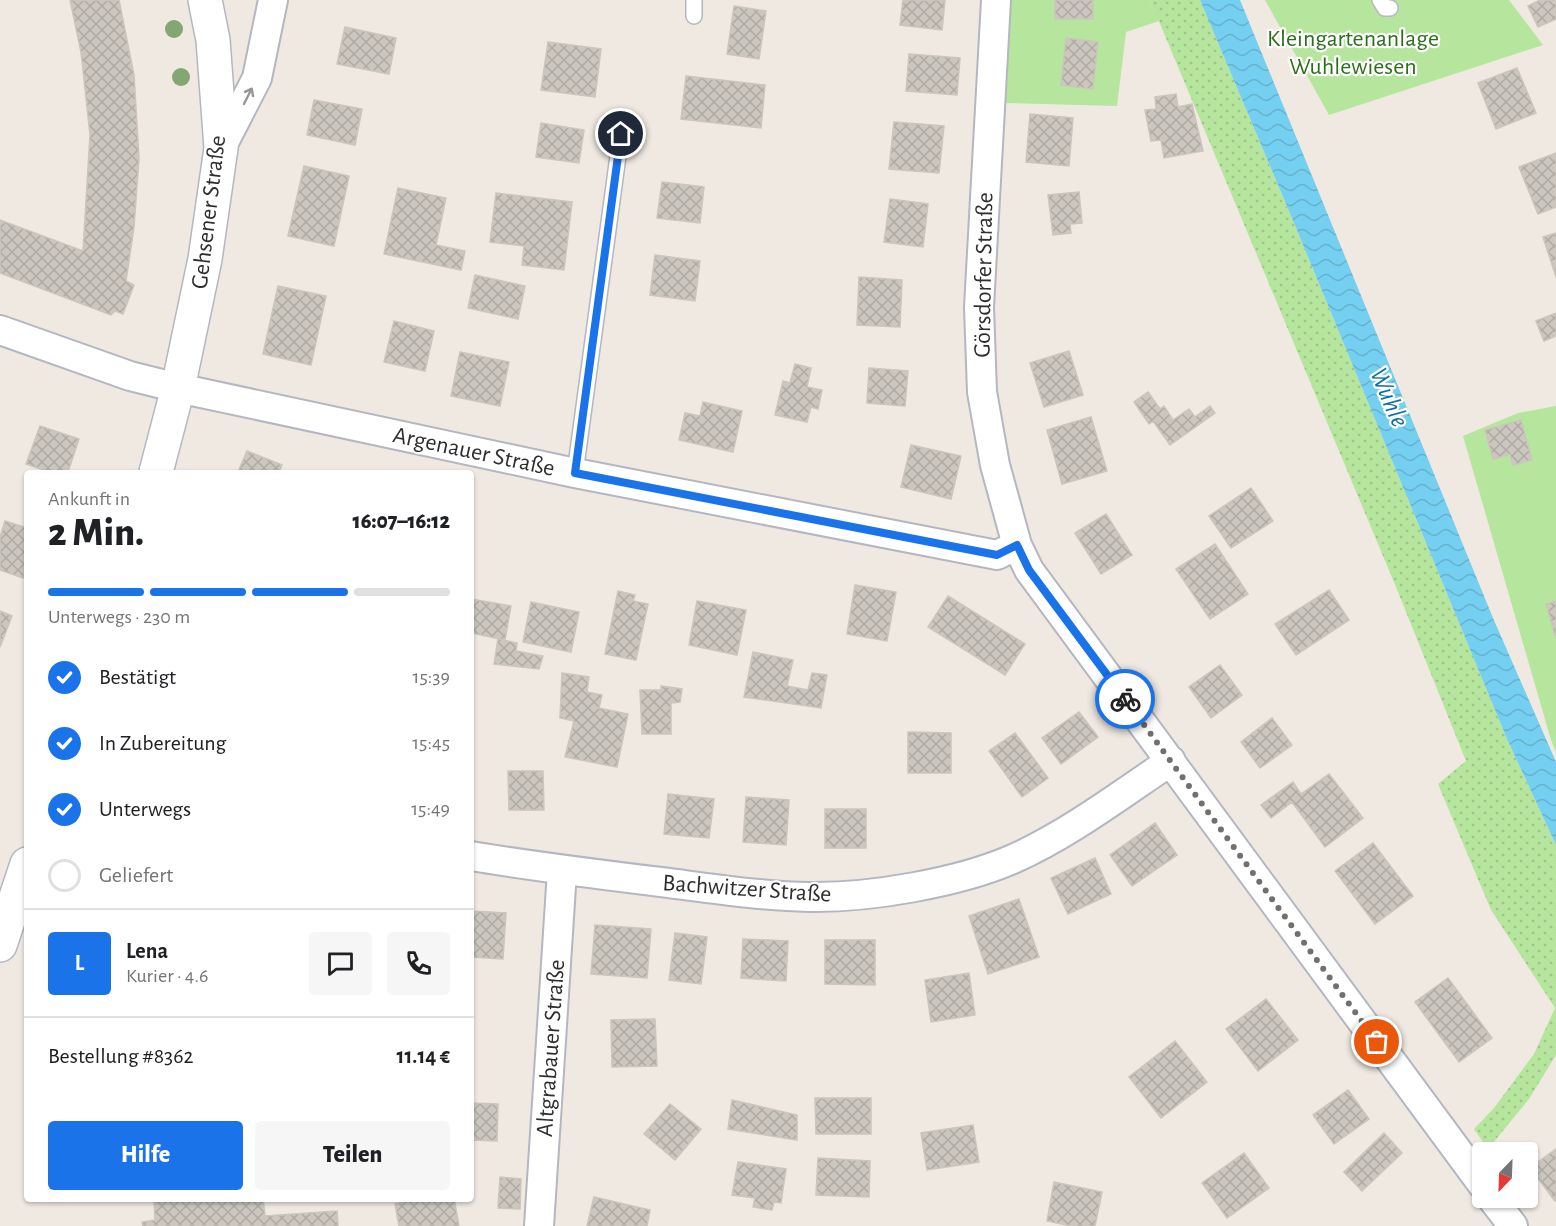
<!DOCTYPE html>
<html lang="de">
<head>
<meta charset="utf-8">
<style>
  body { margin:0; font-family:"Alegreya Sans",sans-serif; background:#f6f6f6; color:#202124; height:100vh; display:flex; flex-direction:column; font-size:22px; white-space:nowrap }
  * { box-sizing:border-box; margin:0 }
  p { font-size:20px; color:#757577 }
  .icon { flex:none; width:33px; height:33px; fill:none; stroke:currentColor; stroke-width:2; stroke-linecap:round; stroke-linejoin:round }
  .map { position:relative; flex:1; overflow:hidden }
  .details { position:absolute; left:24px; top:470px; width:450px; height:732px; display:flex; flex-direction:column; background:#fff; border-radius:6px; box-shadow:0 2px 4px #0004 }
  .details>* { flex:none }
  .needle { width:39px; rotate:203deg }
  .fabs { position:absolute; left:1472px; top:1142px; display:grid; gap:12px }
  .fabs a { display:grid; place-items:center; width:66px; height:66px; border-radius:6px; background:#fff; box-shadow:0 2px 4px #0004; font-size:30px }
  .pin { position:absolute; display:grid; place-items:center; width:51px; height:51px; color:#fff; margin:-26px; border:3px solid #fff; border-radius:50%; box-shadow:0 2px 6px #0007 }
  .courier { position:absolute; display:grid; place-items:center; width:60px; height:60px; margin:-30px; border:4px solid #1a73e8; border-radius:50%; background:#fff; color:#222; box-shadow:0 2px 8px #0007 }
  .overview em { font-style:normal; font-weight:800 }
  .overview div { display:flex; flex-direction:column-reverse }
  .overview { display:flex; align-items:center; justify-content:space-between; height:102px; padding:0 24px }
  h1 { font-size:39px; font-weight:800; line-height:45px }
  .bar { display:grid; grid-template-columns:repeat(4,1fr); gap:9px 6px; align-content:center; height:72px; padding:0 24px }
  .bar i { height:8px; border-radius:4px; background:#e0e0e0 }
  .bar .on { background:#1a73e8 }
  .bar p { grid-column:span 4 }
  .line { display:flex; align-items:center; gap:15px; padding:0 24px; border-top:2px solid #e0e0e0 }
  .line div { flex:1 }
  .round { display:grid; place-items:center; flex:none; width:63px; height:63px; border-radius:6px; background:#f6f6f6 }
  ol { padding:0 24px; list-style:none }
  li { display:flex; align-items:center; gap:18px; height:66px }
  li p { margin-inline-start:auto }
  li .icon { padding:6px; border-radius:50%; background:#1a73e8; color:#fff; stroke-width:4 }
  li:last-child { color:#757577 }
  li i { width:33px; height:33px; border:3px solid #e0e0e0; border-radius:50% }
  .action { display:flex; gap:12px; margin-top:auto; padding:12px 24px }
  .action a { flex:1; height:69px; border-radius:6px; background:#1a73e8; color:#fff; font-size:24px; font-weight:800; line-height:69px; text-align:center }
  .action a+a { background:#f6f6f6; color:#202124 }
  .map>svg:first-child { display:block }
  .grass { fill:#b6e59e }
  .park { fill:url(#park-dots) }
  .water { fill:url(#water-waves) }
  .building { fill:url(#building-cross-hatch); stroke:#cbc5ba; stroke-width:1.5 }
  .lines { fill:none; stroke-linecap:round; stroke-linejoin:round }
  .service-casing { stroke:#b4b7c1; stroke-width:18 }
  .minor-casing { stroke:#b4b7c1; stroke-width:32 }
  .secondary-casing { stroke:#b4b7c1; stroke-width:36 }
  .service { stroke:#fff; stroke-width:15 }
  .minor { stroke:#fff; stroke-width:28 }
  .secondary { stroke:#fff; stroke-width:33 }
  .tree { fill:#84a574 }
  .oneway { stroke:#969696 }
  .done { stroke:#726f6d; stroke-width:6; stroke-dasharray:0 10.8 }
  .route { stroke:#1a73e8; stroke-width:8 }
  .labels { text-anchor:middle; stroke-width:4.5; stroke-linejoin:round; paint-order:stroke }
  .park-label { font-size:24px; fill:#2c6e1b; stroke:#fff }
  .street-label { font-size:24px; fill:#2e2e2e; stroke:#fff }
  .water-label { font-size:26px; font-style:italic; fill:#0d6fa3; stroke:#fff }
</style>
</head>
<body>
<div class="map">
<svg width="1556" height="1226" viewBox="0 0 1556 1226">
  <defs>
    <pattern id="park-dots" width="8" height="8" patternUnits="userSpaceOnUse" patternTransform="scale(1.5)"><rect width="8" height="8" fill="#b6e59e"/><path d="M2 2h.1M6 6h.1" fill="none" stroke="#9dc588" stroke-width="1.8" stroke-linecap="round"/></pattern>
    <pattern id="water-waves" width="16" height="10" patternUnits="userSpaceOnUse" patternTransform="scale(1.5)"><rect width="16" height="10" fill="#75cff0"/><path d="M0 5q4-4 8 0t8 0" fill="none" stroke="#66b2ce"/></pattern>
    <pattern id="building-cross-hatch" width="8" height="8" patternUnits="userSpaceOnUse" patternTransform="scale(1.5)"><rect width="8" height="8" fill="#cbc7bf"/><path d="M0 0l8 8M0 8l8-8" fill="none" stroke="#afaba4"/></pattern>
  </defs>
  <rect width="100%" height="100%" fill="#efe9e1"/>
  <!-- grass -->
  <path class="grass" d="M1009,0H1150L1159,21L1126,32L1117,106L1006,103Z
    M1265,0H1509L1543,45L1329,115Z
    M1556,406V752L1551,740L1463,436L1518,413Z"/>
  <!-- park -->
  <path class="park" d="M1150,0H1200L1294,223L1507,739L1556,845V1055L1529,1099L1488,1149L1474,1129L1494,1108L1534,1054L1555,1008L1491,910L1438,784L1466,761L1396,587Z"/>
  <!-- water -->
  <path class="water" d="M1200,0H1240L1493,618L1556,762V845L1507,739L1294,223Z"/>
  <!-- building -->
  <path class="building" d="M70,0H119L134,75L139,158L134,227L126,281L134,285L123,314L115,311L111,315L0,273V220L83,251L90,135L81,52Z
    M903,0H945L942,30L900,25Z
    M1055,0H1093V19H1055Z
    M1540,0H1556V19L1538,27L1528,6Z
    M734,6L766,11L759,59L727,54Z
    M345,27L396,38L389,74L337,64Z
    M1066,38L1098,42L1093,89L1061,85Z
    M548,42L601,49L595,97L541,90Z
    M909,54L960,58L957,95L906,91Z
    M1517,68L1536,113L1496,129L1478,83Z
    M686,76L765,85L761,128L681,119Z
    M1176,94L1178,107L1192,104L1203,151L1164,158L1161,140L1151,141L1145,110L1156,109L1155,97Z
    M314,100L362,109L355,145L307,135Z
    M1030,114L1073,118L1069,166L1026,162Z
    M894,122L944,126L939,173L889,169Z
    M541,123L584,130L579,163L536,157Z
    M1556,153V207L1538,214L1519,167Z
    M304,166L349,176L334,246L288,236Z
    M662,182L704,187L700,223L657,218Z
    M398,188L446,198L436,245L465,251L461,270L384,254Z
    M1079,192L1082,223L1070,224L1071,233L1053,235L1048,195Z
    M496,193L572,202L564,270L522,265L524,246L490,242Z
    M890,199L928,204L923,247L884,242Z
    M1556,233V277L1543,237Z
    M655,255L700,261L695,301L650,295Z
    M475,275L525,286L518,319L468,308Z
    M859,277L902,280L900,327L857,325Z
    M278,286L326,296L311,365L263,354Z
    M1556,313V336L1544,341L1536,321Z
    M394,321L434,331L425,371L384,362Z
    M1069,351L1083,395L1044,407L1030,363Z
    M460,352L509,362L500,406L451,396Z
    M795,364L811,368L807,387L822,390L818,409L811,407L807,422L775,415L783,381L790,383Z
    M869,368L908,371L905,406L867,403Z
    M1148,392L1160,409L1164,406L1173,420L1189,409L1195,417L1210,406L1215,413L1170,445L1153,421L1149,424L1134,402Z
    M703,402L742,411L733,452L679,440L685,413L700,416Z
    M1091,417L1107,471L1062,484L1047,430Z
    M1521,420L1532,460L1513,465L1510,454L1493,459L1485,430Z
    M40,426L79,439L68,472H49L26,464Z
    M911,445L961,456L951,499L901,487Z
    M247,451L282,465L279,472H238Z
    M1251,488L1273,521L1231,548L1209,516Z
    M1106,514L1132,555L1101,574L1075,533Z
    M5,521L27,528V567L23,578L0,570V537Z
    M1215,544L1248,594L1210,619L1176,569Z
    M855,585L896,592L887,641L847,634Z
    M1329,590L1349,620L1296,655L1275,624Z
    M618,591L635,595L633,601L648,604L636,660L605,654Z
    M948,596L1025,644L1005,675L928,627Z
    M471,599L511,606L505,640L471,633Z
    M697,601L746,610L737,655L689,645Z
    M1556,601V639L1546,604Z
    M531,602L579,612L571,652L523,642Z
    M0,611L12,616L0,647Z
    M498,639L517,643L516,651L543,656L539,669L494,664Z
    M753,652L793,660L787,686L808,690L812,673L827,675L821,708L744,697Z
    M1220,665L1242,695L1211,718L1189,687Z
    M562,673L589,677L587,692L602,695L599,708L628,714L617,767L565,757L574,721L560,718Z
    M661,686L682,689L680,702L671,703V734H642L640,690H661Z
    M1079,712L1098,737L1061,764L1042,738Z
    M1272,718L1292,745L1260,768L1241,742Z
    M908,732L951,733V773H908Z
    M1015,733L1048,778L1022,797L989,751Z
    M508,771H543L544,810H509Z
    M1329,774L1363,818L1325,847L1292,802L1271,818L1261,805L1293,782L1301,794Z
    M668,794L714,799L709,838L664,834Z
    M746,797L789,800L786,845L743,842Z
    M825,809H866V848H825Z
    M1155,823L1177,855L1132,886L1110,855Z
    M1373,843L1413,896L1375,924L1335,871Z
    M1095,858L1111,894L1068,914L1051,878Z
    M1019,899L1039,957L988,974L969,916Z
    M471,911L506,913L503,959L471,957Z
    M595,925L651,929L647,978L591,974Z
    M675,933L707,937L701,984L669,980Z
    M743,939L788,941L786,981L741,978Z
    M825,940H875V985L825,984Z
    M969,973L975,1015L931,1022L925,980Z
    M1448,978L1492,1038L1459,1062L1415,1002Z
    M1266,999L1298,1040L1258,1071L1226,1029Z
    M655,1019L657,1066L612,1067L611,1020Z
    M1175,1041L1207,1082L1161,1118L1129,1077Z
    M1348,1090L1369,1119L1334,1144L1313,1115Z
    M815,1098H871V1134H816Z
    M732,1100L797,1115V1140L728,1129Z
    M471,1103L498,1104L497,1141L471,1140Z
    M670,1104L701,1129L675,1160L644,1134Z
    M973,1125L979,1162L927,1170L921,1133Z
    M1384,1133L1402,1153L1362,1191L1344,1172Z
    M1556,1149V1200L1555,1201L1530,1168Z
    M1244,1153L1269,1188L1227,1218L1202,1183Z
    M818,1158L870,1161L869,1197L816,1195Z
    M738,1162L786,1169L781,1203L774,1202L772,1210L753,1207L755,1198L732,1195Z
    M500,1177L521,1179L520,1209L498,1208Z
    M1054,1182L1102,1192L1095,1226H1071L1047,1221Z
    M594,1197L650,1210L647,1226H587Z
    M154,1198H263L265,1216L337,1211L338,1226H143L142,1222L155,1220Z
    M421,1198H454L459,1226H399L395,1204Z"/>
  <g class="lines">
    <!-- service casing -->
    <g class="service-casing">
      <path id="service" d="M1380,0L1385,8H1390
        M694,16V0
        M575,473L621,134"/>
    </g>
    <!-- minor casing -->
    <g class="minor-casing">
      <path id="minor" d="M996,0L979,307L982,392L995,465L1017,545L1029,570L1482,1184
        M221,148L257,78L273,0
        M0,330L130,376L178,388L575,473L997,555L1017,545
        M471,856C537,867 603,875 669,883C715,889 762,896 809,897C869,898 958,883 1013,859C1069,834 1120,795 1171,761
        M1491,1197L1513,1226
        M539,1226L562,871"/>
    </g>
    <!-- secondary casing -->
    <g class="secondary-casing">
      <path id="secondary" d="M156,472L178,388L205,259L221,148L213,40L205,0
        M0,945L27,864"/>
    </g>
    <!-- service -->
    <use href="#service" class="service"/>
    <!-- minor -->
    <use href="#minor" class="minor"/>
    <!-- secondary -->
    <use href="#secondary" class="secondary"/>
  </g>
  <!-- trees -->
  <g class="tree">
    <circle cx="174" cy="29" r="9"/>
    <circle cx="181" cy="77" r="9"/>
  </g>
  <!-- one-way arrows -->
  <defs><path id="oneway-shaft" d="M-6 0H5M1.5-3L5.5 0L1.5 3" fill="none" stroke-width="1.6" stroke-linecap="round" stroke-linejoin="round" transform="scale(1.5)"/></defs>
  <use class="oneway" href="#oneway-shaft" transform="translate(248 96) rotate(-63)"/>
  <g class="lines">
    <!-- done -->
    <path class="done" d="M1125,699L1377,1042"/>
    <!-- route -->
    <path class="route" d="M621,134L575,473L997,555L1017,545L1029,570L1125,699"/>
  </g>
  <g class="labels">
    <!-- park labels -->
    <g class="park-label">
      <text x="1353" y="46">Kleingartenanlage<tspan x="1353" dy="28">Wuhlewiesen</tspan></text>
    </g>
    <!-- street labels -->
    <g class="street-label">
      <text transform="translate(208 212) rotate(-83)" y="8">Gehsener Straße</text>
      <text transform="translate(983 275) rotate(-89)" y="8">Görsdorfer Straße</text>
      <text transform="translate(474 451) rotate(12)" y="8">Argenauer Straße</text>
      <text transform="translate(747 888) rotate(4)" y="8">Bachwitzer Straße</text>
      <text transform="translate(550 1048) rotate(-86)" y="8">Altgrabauer Straße</text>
    </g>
    <!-- water labels -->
    <g class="water-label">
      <text transform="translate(1390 397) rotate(67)" y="9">Wuhle</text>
    </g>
  </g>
</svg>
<div class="fabs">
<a><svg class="needle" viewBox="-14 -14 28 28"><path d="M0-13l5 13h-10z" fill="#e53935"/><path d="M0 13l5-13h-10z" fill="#757577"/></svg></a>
</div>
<div class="pin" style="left:1377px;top:1042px;background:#ea580c"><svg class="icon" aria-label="bag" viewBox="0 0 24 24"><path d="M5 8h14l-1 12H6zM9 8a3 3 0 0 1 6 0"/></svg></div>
<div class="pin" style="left:621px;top:134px;background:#1f2937"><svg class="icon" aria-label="home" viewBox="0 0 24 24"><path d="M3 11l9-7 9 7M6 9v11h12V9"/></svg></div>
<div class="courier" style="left:1125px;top:699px"><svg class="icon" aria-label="bike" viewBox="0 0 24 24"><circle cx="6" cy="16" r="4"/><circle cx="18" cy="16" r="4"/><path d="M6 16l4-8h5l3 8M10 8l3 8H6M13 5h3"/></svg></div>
<section class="details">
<div class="overview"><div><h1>2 Min.</h1><p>Ankunft in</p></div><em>16:07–16:12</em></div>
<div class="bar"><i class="on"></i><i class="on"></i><i class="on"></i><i></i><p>Unterwegs · 230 m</p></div>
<ol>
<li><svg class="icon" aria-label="check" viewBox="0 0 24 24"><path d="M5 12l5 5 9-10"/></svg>Bestätigt<p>15:39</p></li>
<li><svg class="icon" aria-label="check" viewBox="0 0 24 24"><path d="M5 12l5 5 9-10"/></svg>In Zubereitung<p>15:45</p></li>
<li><svg class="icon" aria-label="check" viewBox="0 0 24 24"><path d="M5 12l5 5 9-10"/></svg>Unterwegs<p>15:49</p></li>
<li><i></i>Geliefert</li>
</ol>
<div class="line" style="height:108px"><b class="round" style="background:#1a73e8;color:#fff">L</b><div><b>Lena</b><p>Kurier · 4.6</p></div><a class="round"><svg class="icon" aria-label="chat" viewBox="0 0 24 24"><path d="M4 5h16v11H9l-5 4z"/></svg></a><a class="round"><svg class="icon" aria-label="phone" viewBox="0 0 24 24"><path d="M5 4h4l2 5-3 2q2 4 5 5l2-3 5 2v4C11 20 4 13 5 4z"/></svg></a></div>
<div class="line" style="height:78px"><div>Bestellung #8362</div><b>11.14 €</b></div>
<div class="action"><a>Hilfe</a><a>Teilen</a></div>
</section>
</div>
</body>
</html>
